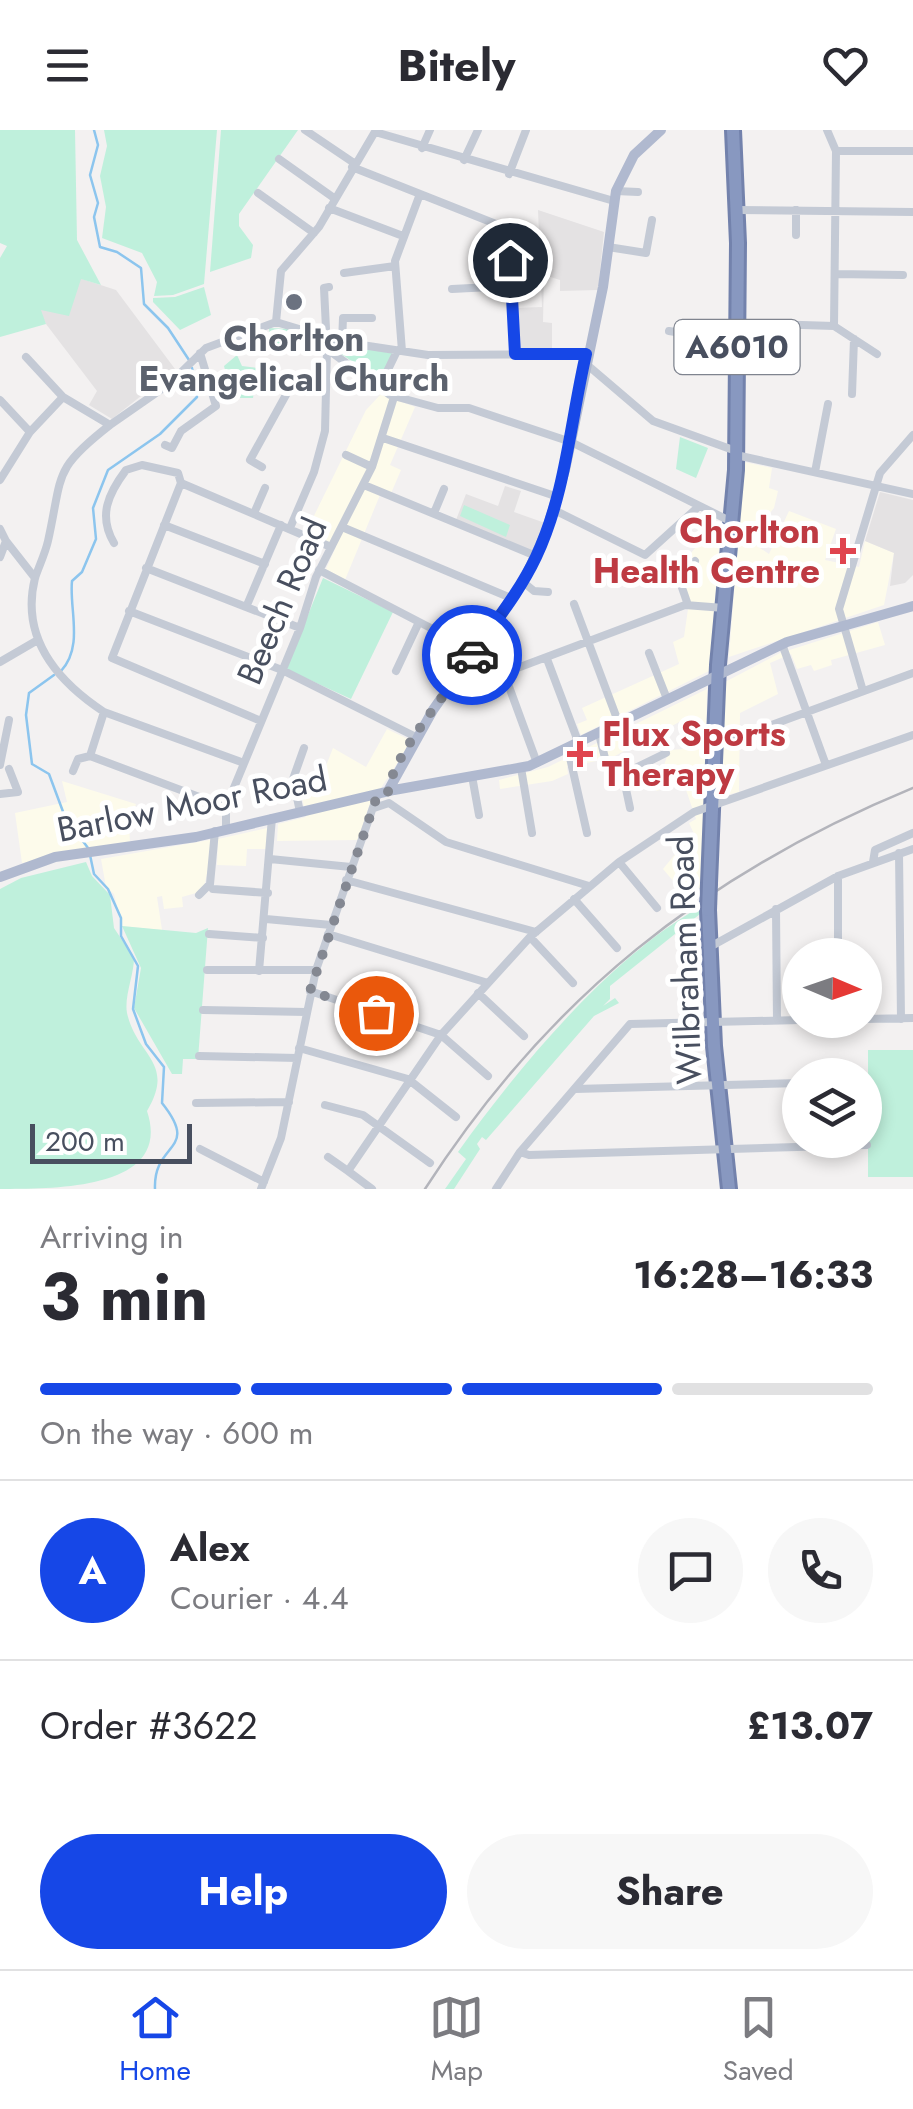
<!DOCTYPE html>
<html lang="en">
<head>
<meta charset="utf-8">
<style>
  body { margin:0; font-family:Jost,sans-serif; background:#f7f7f7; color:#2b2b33; height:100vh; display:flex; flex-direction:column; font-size:38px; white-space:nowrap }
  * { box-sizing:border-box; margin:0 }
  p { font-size:32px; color:#7c7c81 }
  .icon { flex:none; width:55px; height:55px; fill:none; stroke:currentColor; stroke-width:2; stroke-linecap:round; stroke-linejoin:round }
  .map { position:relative; height:1059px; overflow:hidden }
  .side { display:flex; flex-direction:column; background:#fff; flex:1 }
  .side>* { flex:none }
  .needle { width:65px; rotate:92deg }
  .tools { position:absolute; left:782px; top:808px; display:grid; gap:20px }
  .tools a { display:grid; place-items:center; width:100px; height:100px; border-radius:50%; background:#fff; box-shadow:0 5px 15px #0003; font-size:50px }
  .scale { position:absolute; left:30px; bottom:25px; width:162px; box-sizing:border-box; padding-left:10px; border:5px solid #484f5f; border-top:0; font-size:28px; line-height:35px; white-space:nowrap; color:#484f5f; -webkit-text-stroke:8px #fff; paint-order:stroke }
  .pin { position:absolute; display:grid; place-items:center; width:85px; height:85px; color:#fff; margin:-42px; border:5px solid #fff; border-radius:50%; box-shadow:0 2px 10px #0007 }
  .courier { position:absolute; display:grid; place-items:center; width:100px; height:100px; margin:-50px; border:8px solid #1647e7; border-radius:50%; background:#fff; color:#222; box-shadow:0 2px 12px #0007 }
  .headline em { font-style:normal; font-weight:700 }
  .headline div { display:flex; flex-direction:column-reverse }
  .headline { display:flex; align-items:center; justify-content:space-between; height:170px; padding:0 40px }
  h1 { font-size:65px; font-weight:700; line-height:75px }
  .bar { display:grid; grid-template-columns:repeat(4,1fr); gap:15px 10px; align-content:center; height:120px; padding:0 40px }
  .bar i { height:12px; border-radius:8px; background:#e1e1e2 }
  .bar .on { background:#1647e7 }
  .bar p { grid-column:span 4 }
  .line { display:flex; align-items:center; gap:25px; padding:0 40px; border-top:2px solid #e1e1e2 }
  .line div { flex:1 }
  .round { display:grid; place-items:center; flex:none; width:105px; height:105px; border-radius:52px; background:#f7f7f7 }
  .primary-button { display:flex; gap:20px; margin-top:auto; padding:20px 40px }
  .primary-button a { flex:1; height:115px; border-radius:60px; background:#1647e7; color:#fff; font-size:40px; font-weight:700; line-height:115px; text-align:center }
  .primary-button a+a { background:#f7f7f7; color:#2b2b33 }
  header { display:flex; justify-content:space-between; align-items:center; height:130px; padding:0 40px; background:#fff; font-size:45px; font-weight:700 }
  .dock { display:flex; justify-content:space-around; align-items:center; height:140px; border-top:2px solid #e1e1e2; background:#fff; font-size:28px; color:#7c7c81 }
  .dock a { display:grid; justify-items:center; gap:5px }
  .dock .on { color:#1647e7 }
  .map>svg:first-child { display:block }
  .commercial { fill:#fdfbeb }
  .education { fill:#e4e2e3 }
  .green { fill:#bff0dc }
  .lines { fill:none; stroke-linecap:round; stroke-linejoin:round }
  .stream { stroke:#8cc5ee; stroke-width:2.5 }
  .highway-casing { stroke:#7382ac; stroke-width:18 }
  .minor { stroke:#c4cad5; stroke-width:8 }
  .major { stroke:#b0b9cf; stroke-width:10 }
  .highway { stroke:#8898c0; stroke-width:12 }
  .tram { stroke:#b3b4bb; stroke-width:2.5 }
  .highway-bridge-casing { stroke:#7382ac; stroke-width:18; stroke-linecap:butt }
  .highway-bridge { stroke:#8898c0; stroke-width:12 }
  .done { stroke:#848892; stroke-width:10; stroke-dasharray:0 18 }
  .route { stroke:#1647e7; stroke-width:12 }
  .worship-dot { fill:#6b7280; stroke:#fff; stroke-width:4 }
  .health-dot { fill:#e0444e; stroke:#fff; stroke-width:4 }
  .labels { text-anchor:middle; stroke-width:10; stroke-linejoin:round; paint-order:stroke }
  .shield { fill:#fff; stroke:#7f848f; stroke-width:2.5 }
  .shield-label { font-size:32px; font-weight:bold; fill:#484f5f }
  .worship-label { font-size:35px; font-weight:bold; fill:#5b616d; stroke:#fff }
  .health-label { font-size:35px; font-weight:bold; fill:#be3a42; stroke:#fff; text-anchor:end }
  .street-label { font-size:35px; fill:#484f5f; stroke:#fff }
</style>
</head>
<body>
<header><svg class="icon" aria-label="menu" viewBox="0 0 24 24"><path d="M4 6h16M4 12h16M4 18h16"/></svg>Bitely<svg class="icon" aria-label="heart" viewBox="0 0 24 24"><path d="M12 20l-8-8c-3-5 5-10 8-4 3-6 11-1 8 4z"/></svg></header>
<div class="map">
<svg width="913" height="1059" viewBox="0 0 913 1059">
  <rect width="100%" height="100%" fill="#f3f1f1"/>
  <!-- commercial -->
  <path class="commercial" d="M381,264L415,277L390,335L401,340L389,368L380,365L345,450L326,439L336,417L306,402L366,280Z
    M744,332L772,338L769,358L778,361L774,378L748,410L769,424L789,381L836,399L825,430L859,437L865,411L894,423L884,475L729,527Z
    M716,393L721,397L709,541L581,605L577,594L587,590L582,578L679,534L673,512L684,507L688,479L676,441Z
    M878,492L885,515L831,530L832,535L814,541L811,535L797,539L791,524L770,533L778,564L740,583L739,662L722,666L725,552L780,523Z
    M707,559L703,756L685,765L663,739L676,723L697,710L689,693L696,689L684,654L656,661L669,620L684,619L685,589L611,628L567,637L568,644L552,651L500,659L499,650L548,637Z
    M387,599L412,611L369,676L358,710L277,711L278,694L306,687L298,647L324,641L333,618L366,637Z
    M62,651L136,674L129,694L130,712L22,733L15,683L67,672Z
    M267,698L266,719H247L246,736L217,735L218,709Z
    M215,709L203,761L182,767L183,777L164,779L162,766L157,767L162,800L122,796L114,764L106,757L101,729Z"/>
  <!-- education -->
  <path class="education" d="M538,80L604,102L598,160L560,161V150L544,145L543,192L552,193V218L518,219L516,178L542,177Z
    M39,135L116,160L175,239L112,289L89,275L97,261L46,194L28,156Z
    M505,356L521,361L514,382L545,393L533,422L456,390L466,364L498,376Z
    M880,362L913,370V445L905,453L890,456L894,423L865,411Z"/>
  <!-- green -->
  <path class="green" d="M0,0H75L77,110L101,155L81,149L69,186L41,180L46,194L0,207V128L7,116L0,113Z
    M104,0H217L204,154L173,165L154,166L157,152L142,123L102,108L106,77L100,46L107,16Z
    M221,0H298L239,84V96L253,115L251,128L210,142Z
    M204,157L211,185L180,200L153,172V168L175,167Z
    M269,198L289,199L319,209V219L271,223Z
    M335,214L392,223L393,225L378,250L333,218Z
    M237,225L242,236L257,238L253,268H232L224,236Z
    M680,307L708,318L696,348L676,339Z
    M464,375L510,395L506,407L460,386Z
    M323,448L393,482L351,569L286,539Z
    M86,732L92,746L110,765L114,798L134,828C134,845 124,866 127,883C137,927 176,932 147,981C173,1059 59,1059 0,1059V759L21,748Z
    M700,777V784L610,856V869L603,876L615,868L619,873L594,886L486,1010L482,1007L477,1014L480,1019L454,1059H445L466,1029L458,1022C518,938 608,829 700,777Z
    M122,796L196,803L208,798L198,929H183L182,944H172L134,878L141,838Z
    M868,920H913V1047H868Z"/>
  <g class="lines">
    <!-- stream -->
    <path class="stream" d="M94,0L98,15L90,45L98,73L94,87L100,117L117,122L141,138L144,174L168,198L189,230
      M61,541C84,516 69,479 72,451L82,442L96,409L93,378L108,340L160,304L197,267L192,238
      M54,545L29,563L26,585L32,634L49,644L65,687L88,718
      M90,725L94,744L108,759L121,788V806L138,836L133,879L146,914L164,937L162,973C201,1022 153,1011 155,1059"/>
    <!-- highway casing -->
    <g class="highway-casing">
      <path id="highway" d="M709,753L718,535L736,340L738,113L733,0
        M708,780L714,916L729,1059"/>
    </g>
    <!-- minor -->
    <path class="minor" d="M305,0L354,33
      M827,0L836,21L834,196
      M375,2L614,71
      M422,18L430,0
      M836,21H913
      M279,29L334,68
      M464,30L478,0
      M352,37L506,98L515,224
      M509,44L526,0
      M616,61L638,62
      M258,63L314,103
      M329,78L403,106
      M738,80L913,82
      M796,105V80
      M608,117L646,123L652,90
      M344,143L395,136
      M835,144L903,145
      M329,157L324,158L327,219L390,265L438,278H469L571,312L732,392
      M452,159L511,156
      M276,192L281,141L319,97L376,0
      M737,193L834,196L877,224
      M669,201L737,212
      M342,212L343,188H372
      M402,221L395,131L420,64
      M26,227L63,267L110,295L169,254L206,218L276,192L342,212L428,225L587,224
      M780,230L781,195
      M585,233L653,291L736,321
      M379,258L397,221
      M852,264L854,209
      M0,270L30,302
      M110,295C52,340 63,344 48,411C45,424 39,436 35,448C20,508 57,551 104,582L90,626L226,677
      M383,308L558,367
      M165,315L172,318L181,301L216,276L200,223
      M346,325L372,337
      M736,325L913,364
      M262,337L250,330L292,254L302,245L324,244
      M815,342L828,274
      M0,350L30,302L63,267
      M181,353L112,528L261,591
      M181,353L331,417
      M364,355L536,426
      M554,380L645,425L697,378
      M255,381L265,358
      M434,383L444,359
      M164,395L265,434
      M342,397L511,468
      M290,398L314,342L325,301L327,219
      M0,399L6,411L0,427
      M6,411L35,448
      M114,413C98,386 108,364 126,340L142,335L178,343L181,353
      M146,438L300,498
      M319,440L475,521
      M523,452L534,461L548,462
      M574,474L619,594
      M247,475L281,395
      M688,475L679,449L695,431
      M129,481L282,540L416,607
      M782,514L826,635
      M649,523L667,569
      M547,529L579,614
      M0,532L36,511
      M468,532L504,543L685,475L724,478
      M396,541L419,492
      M504,543L537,633
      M863,561L839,479L880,343L913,305
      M104,582L244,633
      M599,604L609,644L615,648L666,623
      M714,616L913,543
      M568,619L587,703
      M0,635L9,590
      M521,638L532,703
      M73,641L78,629L90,626
      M623,645L630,678
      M472,646L479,685
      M0,664L18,662L9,639
      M374,678L389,673L446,712L589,756
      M300,682L293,649L304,618
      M226,698V677L300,498L316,447L372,337L394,267
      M899,723L901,889
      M270,729L351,737
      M619,732L657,778
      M873,732L875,720L913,703
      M838,746V825
      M346,750L536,802
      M213,759L268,763
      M199,765L210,754L215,701
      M574,769L617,818
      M776,779L777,890
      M266,789L331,795
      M209,804L263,808
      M328,804L488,853
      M530,807L573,853
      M708,818L838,746L913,719
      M207,840H316
      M259,841L272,688
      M310,861L441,905L488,946
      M478,863L524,906
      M203,880L306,882
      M865,889L913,888
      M299,918L408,949L456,987
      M199,926L297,928
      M865,953H867
      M575,959L800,953
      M196,973L289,972
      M325,975L363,985L430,1033
      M200,1019L264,1052
      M520,1022L529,1025L867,1015
      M328,1027L348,1041
      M261,1059L281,1008L316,840L377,666
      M372,1059L348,1041L441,905L530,807L619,732L694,682L913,605
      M496,1059L520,1022L630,894L800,890"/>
    <!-- major -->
    <path class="major" d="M388,661L433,580L523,452L546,402L565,340L603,157L616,61L634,25L661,0
      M0,747L55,727L196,707L394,660L529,636L787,512L913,476"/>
    <!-- highway -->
    <use href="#highway" class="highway"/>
    <!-- tram -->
    <path class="tram" d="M425,1059C548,868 704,744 913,658"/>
    <!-- highway-bridge casing -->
    <g class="highway-bridge-casing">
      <path id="highway-bridge" d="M708,780L709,753"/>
    </g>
    <!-- highway-bridge -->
    <use href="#highway-bridge" class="highway-bridge"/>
  </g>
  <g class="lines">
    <!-- done -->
    <path class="done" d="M376,883L310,861L377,666L388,662C393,623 451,560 472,525"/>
    <!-- route -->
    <path class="route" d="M472,525C494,493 519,463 536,427C566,363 570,293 586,224H515L510,130"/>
  </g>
  <!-- markers -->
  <circle class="worship-dot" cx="294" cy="172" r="10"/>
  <g class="health-dot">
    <path d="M838 406h10v10h10v10h-10v10h-10v-10h-10v-10h10z"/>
    <path d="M575 609h10v10h10v10h-10v10h-10v-10h-10v-10h10z"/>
  </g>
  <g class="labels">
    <!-- shield labels -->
    <rect class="shield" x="674.5" y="190" width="125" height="54" rx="8"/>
    <g class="shield-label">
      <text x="737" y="228">A6010</text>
    </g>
    <!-- worship labels -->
    <g class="worship-label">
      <text x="294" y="221">Chorlton<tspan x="294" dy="40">Evangelical Church</tspan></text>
    </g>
    <!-- health labels -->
    <g class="health-label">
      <text x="820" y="413">Chorlton<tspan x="820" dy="40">Health Centre</tspan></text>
      <text x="602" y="616" text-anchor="start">Flux Sports<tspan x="602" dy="40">Therapy</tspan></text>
    </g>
    <!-- street labels -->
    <g class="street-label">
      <text transform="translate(282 471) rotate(-67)" y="12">Beech Road</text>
      <text transform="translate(192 674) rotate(-11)" y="12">Barlow Moor Road</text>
      <text transform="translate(685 830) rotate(-92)" y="12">Wilbraham Road</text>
    </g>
  </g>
</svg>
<div class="tools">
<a><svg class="needle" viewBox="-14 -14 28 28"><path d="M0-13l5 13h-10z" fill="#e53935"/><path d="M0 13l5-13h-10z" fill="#7c7c81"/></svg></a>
<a><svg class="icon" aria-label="layers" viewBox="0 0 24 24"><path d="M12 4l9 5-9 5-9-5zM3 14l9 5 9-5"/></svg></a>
</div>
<div class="scale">200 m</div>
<div class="pin" style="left:376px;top:883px;background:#ea580c"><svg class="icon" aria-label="bag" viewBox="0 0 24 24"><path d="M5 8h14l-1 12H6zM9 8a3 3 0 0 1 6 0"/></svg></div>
<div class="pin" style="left:510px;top:130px;background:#1f2937"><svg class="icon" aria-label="home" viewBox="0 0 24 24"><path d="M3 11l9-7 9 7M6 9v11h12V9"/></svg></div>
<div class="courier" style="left:472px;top:525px"><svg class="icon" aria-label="car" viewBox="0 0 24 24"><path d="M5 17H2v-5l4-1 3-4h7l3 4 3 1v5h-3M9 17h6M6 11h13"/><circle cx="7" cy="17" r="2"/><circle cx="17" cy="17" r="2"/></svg></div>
</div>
<section class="side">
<div class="headline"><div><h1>3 min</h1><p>Arriving in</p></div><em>16:28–16:33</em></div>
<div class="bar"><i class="on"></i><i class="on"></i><i class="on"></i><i></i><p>On the way · 600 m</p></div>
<div class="line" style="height:180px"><b class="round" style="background:#1647e7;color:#fff">A</b><div><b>Alex</b><p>Courier · 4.4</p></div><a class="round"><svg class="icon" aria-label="chat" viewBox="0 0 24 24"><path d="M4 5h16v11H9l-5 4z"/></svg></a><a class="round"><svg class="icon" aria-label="phone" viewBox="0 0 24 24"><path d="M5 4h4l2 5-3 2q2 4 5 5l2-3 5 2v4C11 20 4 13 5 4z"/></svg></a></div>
<div class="line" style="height:130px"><div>Order #3622</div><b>£13.07</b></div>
<div class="primary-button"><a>Help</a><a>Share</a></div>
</section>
<nav class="dock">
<a class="on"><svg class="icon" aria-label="home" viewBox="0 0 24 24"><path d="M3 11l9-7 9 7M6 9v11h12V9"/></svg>Home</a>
<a><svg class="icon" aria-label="map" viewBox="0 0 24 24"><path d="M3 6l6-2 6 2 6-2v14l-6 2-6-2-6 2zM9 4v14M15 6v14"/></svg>Map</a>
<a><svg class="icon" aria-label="saved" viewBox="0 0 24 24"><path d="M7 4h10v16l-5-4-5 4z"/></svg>Saved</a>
</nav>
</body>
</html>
